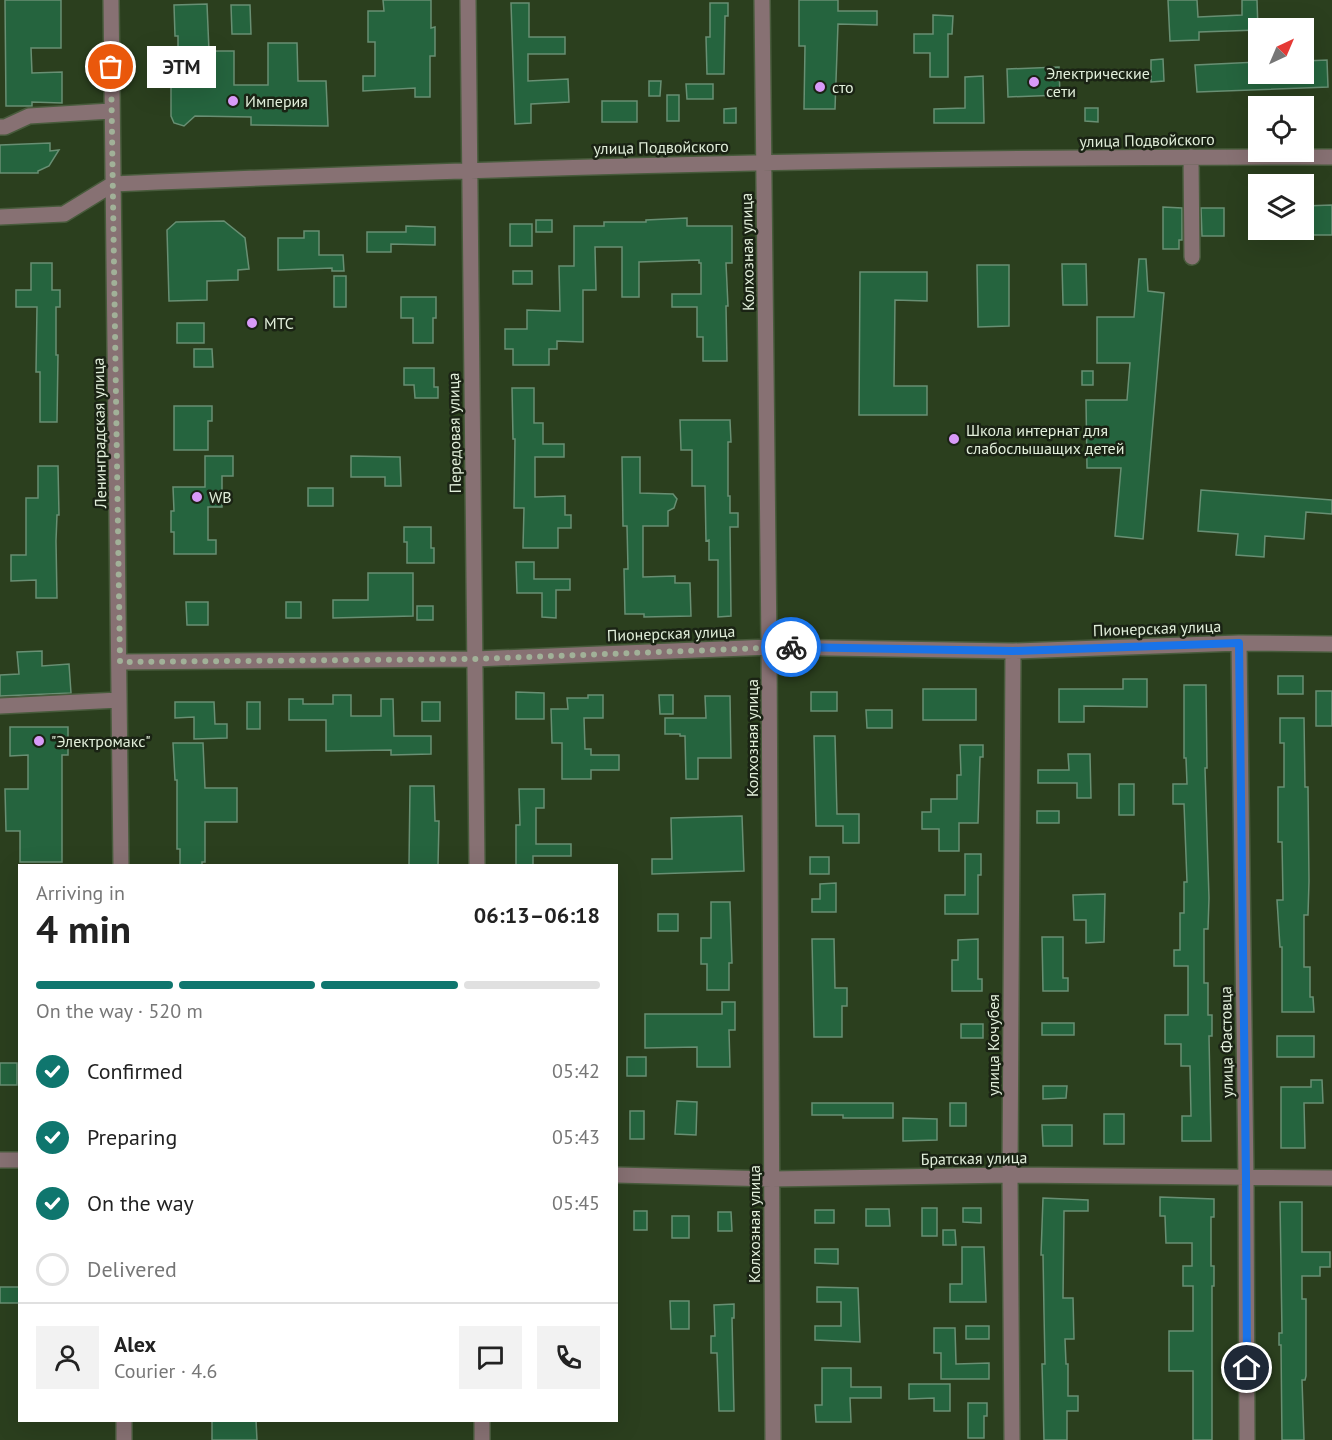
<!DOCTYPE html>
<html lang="en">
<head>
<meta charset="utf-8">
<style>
  body { margin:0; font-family:"PT Sans",sans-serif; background:#f2f2f2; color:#222; height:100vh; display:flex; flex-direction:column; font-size:22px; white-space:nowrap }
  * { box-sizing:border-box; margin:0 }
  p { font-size:20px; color:#767676 }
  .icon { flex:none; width:33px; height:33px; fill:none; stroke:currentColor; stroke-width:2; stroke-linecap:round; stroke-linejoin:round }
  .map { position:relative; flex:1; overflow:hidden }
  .side { position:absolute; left:18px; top:864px; width:600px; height:558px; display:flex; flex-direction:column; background:#fff; border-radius:0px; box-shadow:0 6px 24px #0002 }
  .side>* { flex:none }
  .needle { width:39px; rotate:44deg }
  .tools { position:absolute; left:1248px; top:18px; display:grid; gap:12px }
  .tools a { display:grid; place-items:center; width:66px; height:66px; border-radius:0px; background:#fff; box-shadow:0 6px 24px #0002; font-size:30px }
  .pin { position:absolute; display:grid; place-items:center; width:51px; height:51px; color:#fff; margin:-26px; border:3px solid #fff; border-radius:50%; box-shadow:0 2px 6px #0007 }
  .courier { position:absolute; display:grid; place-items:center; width:60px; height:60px; margin:-30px; border:4px solid #1a73e8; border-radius:50%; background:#fff; color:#222; box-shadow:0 2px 8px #0007 }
  .bubble { position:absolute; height:42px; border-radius:0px; background:#fff; box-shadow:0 6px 24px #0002; font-size:20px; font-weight:700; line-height:42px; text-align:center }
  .headline em { font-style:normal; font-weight:700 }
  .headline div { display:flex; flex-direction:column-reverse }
  .headline { display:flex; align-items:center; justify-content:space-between; height:102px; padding:0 18px }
  h1 { font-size:39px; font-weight:700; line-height:45px }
  .bar { display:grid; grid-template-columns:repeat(4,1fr); gap:9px 6px; align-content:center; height:72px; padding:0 18px }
  .bar i { height:8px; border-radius:4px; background:#e0e0e0 }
  .bar .active { background:#0f766e }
  .bar p { grid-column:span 4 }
  .line { display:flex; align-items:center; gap:15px; padding:0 18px; border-top:2px solid #e0e0e0 }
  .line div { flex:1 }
  .round { display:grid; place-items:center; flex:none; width:63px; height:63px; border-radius:0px; background:#f2f2f2 }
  ol { padding:0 18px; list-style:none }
  li { display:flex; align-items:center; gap:18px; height:66px }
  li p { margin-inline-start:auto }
  li .icon { padding:6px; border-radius:50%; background:#0f766e; color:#fff; stroke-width:4 }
  li:last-child { color:#767676 }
  li i { width:33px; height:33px; border:3px solid #e0e0e0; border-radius:50% }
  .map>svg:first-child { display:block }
  .building { fill:#25643e; stroke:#688f73; stroke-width:1.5 }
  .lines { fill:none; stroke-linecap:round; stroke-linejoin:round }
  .minor-casing { stroke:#485b3c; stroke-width:18 }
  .minor { stroke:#877173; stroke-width:15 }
  .done { stroke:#a1b198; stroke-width:6; stroke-dasharray:0 10.8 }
  .route { stroke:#1a73e8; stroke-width:8 }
  .poi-dot { fill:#d89af8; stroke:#1a2314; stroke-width:2 }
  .labels { text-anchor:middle; stroke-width:5; stroke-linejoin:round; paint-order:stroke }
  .poi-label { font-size:16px; fill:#e1eeda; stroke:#1a2314; text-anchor:start }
  .street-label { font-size:16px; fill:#e1eeda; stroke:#1a2314 }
</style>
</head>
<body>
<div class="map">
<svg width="1332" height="1440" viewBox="0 0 1332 1440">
  <rect width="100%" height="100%" fill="#2b3f1e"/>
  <!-- building -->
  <path class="building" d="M5,0H61V48H31L32,73L62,72V103L32,102V106H6Z
    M383,0H431V28L435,27V56H430V97H415V88L363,91V76H375V42H368V11H384Z
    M799,0H838V11H877V25L838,24L835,109H804L805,46H799Z
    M1168,0H1197L1198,17L1242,15V0H1257L1258,30L1199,32V40L1170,41Z
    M511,3H529V37H565V54H528V81L568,79L569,102L531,104V123L515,124Z
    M710,3H728V16H725L724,74H707L706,37H710Z
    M207,4L209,51H234V85H268V43H297L298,81H326L328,126L251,125V117L195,116L184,126L174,123L171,116V85H178V36H175L174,5Z
    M231,5H250L251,34H232Z
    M933,15L953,16L952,34H948V77H930V53H914V34H933Z
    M1163,59L1164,81L1151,82V60Z
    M1327,60L1328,87L1197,92L1195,65L1258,62V74H1304V61Z
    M1059,67L1060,95L1008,97L1007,69Z
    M983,76L984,123H934V109L965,108V77Z
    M649,81H661L660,96H649Z
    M686,84H713V99H687Z
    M667,95H679V121H667Z
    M602,101H637V122H602Z
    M736,108V123H724V109Z
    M1085,108H1098V122L1085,121Z
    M50,143V151L59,150L49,166L38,171V173H0V145Z
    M1332,205V235H1304V206Z
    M1163,207L1182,208V240H1179V249H1163Z
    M1201,208H1224V236H1202Z
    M687,218V226H732V263H726L728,306H726L727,361H703V337H697V307H672V294H701V263H699V260L639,262V297H622V247H595L596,290H583V342L557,341V349H549V365H513V349H505V329H527V310L560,311L559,266H574V226H604V222H646V220Z
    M536,220H552V232H536Z
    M224,221L245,238L249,269L238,270V280L207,281V300L169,301L167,230L176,222Z
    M510,224H532V246H510Z
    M406,226L435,227V245L391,244V252H367V232H406Z
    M304,231H319V255H343L344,271H332V268L278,270V238H304Z
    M1139,259H1146L1148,291L1164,293L1143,539L1115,536L1121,468H1087L1086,400H1127L1130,363H1097V317H1134Z
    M31,263H52V290H60V307H56V355H58L57,422H40V372H36L37,307H16V290H31Z
    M1062,264H1086L1087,305H1063Z
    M977,265H1009V326L978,327Z
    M513,271H532V284H513Z
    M860,272H927V301L895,300L894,386H927V415H859Z
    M334,276H346V307H334Z
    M401,297H436V318H433V343H413V318H401Z
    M177,323H204V343H177Z
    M194,349H212L213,367H194Z
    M404,368H434V387H438V398H415L414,385H404Z
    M1082,371H1093V385H1082Z
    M512,388H534V423H543V444H564V457H535V497L565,496V515H571V528H558V548H523L524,508H514L515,439H513Z
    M174,406H212V421H208V450H174Z
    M680,420H730L731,442H728V496H730V513H738V527H730L731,616L718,617V560H709V540L706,541L705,486H692V450H681Z
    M205,456H233V476H222V507H208V540H216V554H174V532H171V511H174L173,487H205Z
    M351,456L400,457L401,486H385V477H351Z
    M622,457H640V493L673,494L677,499L674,508L668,511V526H643V577L675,576V583H690L691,616L644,617V614H625L624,569H628L627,526H623Z
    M38,466H58L59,515H57L56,541L57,598H36V580L11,581V555H26V498H38Z
    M308,488H333V506H308Z
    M1201,490L1332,500V514L1306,512L1304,539L1265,536L1264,557L1236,555L1238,534L1198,531Z
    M404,527H431V548H434V563H407V542H404Z
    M516,562H534V579H570V590H556V618L542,617V593H517Z
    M368,573H413V616L333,618V600H368Z
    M186,602H208V625H187Z
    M286,602H301V618H286Z
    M417,606H433V620H417Z
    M42,651V666L69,664L71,693L0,696V675L19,674L17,652Z
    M1278,676H1303V694H1278Z
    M1123,679H1147V707L1084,706V722H1059V689H1123Z
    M1184,685H1206L1207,768H1205L1209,898L1208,929H1204V983H1208V1015H1212V1036H1209L1211,1141H1182V1116H1191L1190,1066H1181V1044H1165V1015H1188V966H1174V950H1180V913H1184V882H1187L1184,804H1173V784H1187L1186,758H1184Z
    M923,689H976V720H923Z
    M1316,691H1332V726H1316Z
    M516,692L544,693V719H516Z
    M811,692H837V711H811Z
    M333,695H351V716H381V699H393L394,736H431V754L391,755V750L326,751V720H289V699H303V704H333Z
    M588,695H603V718H584L585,749H591V755H619V770H591V779H562V743H552L551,709H568L567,698H588Z
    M659,695H673V714H660Z
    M705,696H730L731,758H698V779H686L685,736H680V734H665V718H706Z
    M175,702H214L215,724H227V738L194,739V717L175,718Z
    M247,702H260V729H247Z
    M422,702H440V721H422Z
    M866,710H892V728H867Z
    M1280,718H1304L1305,787H1308L1309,881L1308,915H1304V967H1310V997H1313L1314,1012H1282V947H1280L1277,900H1283L1282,842H1278V787H1284V743H1280Z
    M10,727H68V755H62V862H20V831H6L5,789H28V755L10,756Z
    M814,736H835L837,814H859V843H843V826H816Z
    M173,743H203L205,788H237V822H205V862H202V866H180V849H177V780H175Z
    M960,745H983V757H980L978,823H959V851H939V829H922V812H931V799H957V775H961Z
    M1068,754H1090L1091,798H1077V783H1038V770H1069Z
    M1119,784H1134V815H1119Z
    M410,786H434L435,821H439L438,866H409Z
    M519,789H544V808H536V844H571V856H533V866H516V825H520Z
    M1037,811H1059V823H1037Z
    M742,816L744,871L652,874V859H672L671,818Z
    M965,854H981V875H978V914H945V895H965Z
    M810,857H829V874H810Z
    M836,883V912H812V899H820V884Z
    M1105,894L1104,942L1086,943V920H1074L1073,895Z
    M711,902H730L732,963H729V990H707V964H701V938H711Z
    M658,914H678V931H658Z
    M1042,937H1063V978H1068V991H1043Z
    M812,939H834L835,988H847V1006H842V1037H814Z
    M978,939V979H982V991H952V960H958V940Z
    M722,1002H735V1030H729L730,1067H697V1047L645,1048V1014H722Z
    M1042,1023H1074V1035H1042Z
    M961,1024H983V1038H961Z
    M1277,1036H1314V1057H1277Z
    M627,1057H646V1076H627Z
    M0,1063H17V1085H0Z
    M1311,1080H1322L1323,1103H1304L1305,1148H1281V1087H1311Z
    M1043,1086H1067L1066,1098L1043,1099Z
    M677,1101L697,1102L696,1135L675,1134Z
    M812,1103H893V1118H843V1115H812Z
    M950,1103H966V1126H950Z
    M630,1111H644V1139H630Z
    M1104,1114H1124V1144H1104Z
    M903,1118L937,1119V1140L903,1141Z
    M1042,1125H1072V1146H1043Z
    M1160,1197L1214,1199V1217H1211V1266H1214V1286H1212V1440H1193V1371H1169V1331H1193V1286H1183V1266H1192V1243H1166L1165,1216H1160Z
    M1043,1198L1088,1200V1211H1064L1063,1298H1073L1074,1339H1065L1066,1364H1068V1396H1078V1411H1067V1440H1044L1042,1364H1045L1044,1313L1043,1255H1041Z
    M1280,1202H1302V1252H1330V1267H1320V1276H1302V1299H1306V1376L1305,1380H1302L1304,1440H1282L1281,1345H1279V1333H1282Z
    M922,1208H937V1236H922Z
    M963,1208H981V1223L963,1222Z
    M866,1209H889L890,1226H866Z
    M815,1210H834V1223H815Z
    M634,1211H647V1230H634Z
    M718,1212H731L732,1231H718Z
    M672,1216H689V1238H672Z
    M943,1230H955L956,1245H943Z
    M962,1247H984L986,1302H950V1284H962Z
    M815,1249H838V1264L815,1263Z
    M0,1287H20V1303H0Z
    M817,1287L858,1288L860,1342L815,1340V1326H841V1302H817Z
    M670,1301H689V1329H671Z
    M734,1304V1318H732L734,1411H719L717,1353H711V1336H715L714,1305Z
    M966,1326H989V1339H966Z
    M934,1328H955L956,1364L989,1363V1379H941V1353H934Z
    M822,1368H851V1387H881V1398H850L851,1422H816L815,1405H822Z
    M909,1384H950V1411H934V1398L909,1399Z
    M968,1403H987V1416H984V1438H968Z
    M212,1420H256L257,1440H212Z"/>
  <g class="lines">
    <!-- minor casing -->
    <g class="minor-casing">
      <path id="minor" d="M111,0L121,866
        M468,0L477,866
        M762,0L769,647L773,1440
        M0,127H5L29,116L111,111
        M1191,157L1192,257
        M0,217L64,214L113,184L158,182C549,166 940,156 1332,157
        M1239,643L1246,1177L1247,1440
        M120,662L475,659L769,647L1013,651L1239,643L1332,644
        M0,706L119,700
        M0,1160H20
        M616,1175L772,1179L1010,1175L1332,1178
        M482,1420V1440
        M124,1440V1420
        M1012,1440L1010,1175L1013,651"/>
    </g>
    <!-- minor -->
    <use href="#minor" class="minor"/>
  </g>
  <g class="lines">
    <!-- done -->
    <path class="done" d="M111,67L120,662L475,659L791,647"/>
    <!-- route -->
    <path class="route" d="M791,647L1013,651L1239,643L1246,1178L1247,1368"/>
  </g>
  <!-- markers -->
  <g class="poi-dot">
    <circle cx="1034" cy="82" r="6"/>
    <circle cx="820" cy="87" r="6"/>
    <circle cx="233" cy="101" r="6"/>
    <circle cx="252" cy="323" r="6"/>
    <circle cx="954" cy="439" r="6"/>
    <circle cx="197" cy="497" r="6"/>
    <circle cx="39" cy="741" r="6"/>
  </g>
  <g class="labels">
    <!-- poi labels -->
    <g class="poi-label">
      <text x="1046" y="79">Электрические<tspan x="1046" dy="18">сети</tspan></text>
      <text x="832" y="93">сто</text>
      <text x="245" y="107">Империя</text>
      <text x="264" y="329">МТС</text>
      <text x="966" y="436">Школа интернат для<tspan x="966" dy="18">слабослышащих детей</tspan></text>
      <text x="209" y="503">WB</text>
      <text x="51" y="747">"Электромакс"</text>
    </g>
    <!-- street labels -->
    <g class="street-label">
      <text transform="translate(1147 140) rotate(-1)" y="6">улица Подвойского</text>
      <text transform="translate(661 147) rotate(-1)" y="6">улица Подвойского</text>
      <text transform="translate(747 252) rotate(-91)" y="6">Колхозная улица</text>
      <text transform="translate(99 433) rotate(-91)" y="6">Ленинградская улица</text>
      <text transform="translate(454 433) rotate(-91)" y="6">Передовая улица</text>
      <text transform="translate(1157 628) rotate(-2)" y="6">Пионерская улица</text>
      <text transform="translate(671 633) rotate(-2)" y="6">Пионерская улица</text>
      <text transform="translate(752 738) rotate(-90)" y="6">Колхозная улица</text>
      <text transform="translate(1226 1042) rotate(-91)" y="6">улица Фастовца</text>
      <text transform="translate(993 1045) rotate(-90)" y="6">улица Кочубея</text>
      <text transform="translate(974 1158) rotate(-1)" y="6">Братская улица</text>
      <text transform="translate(754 1224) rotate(-90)" y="6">Колхозная улица</text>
    </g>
  </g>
</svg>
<div class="tools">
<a><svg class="needle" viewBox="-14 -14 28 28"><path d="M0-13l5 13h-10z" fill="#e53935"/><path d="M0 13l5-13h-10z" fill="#767676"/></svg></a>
<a><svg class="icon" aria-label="locate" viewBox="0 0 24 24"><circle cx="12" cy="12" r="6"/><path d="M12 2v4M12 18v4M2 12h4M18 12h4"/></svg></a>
<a><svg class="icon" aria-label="layers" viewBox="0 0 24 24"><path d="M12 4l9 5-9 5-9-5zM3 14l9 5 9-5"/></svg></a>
</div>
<div class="pin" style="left:111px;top:67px;background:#ea580c"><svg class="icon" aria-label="bag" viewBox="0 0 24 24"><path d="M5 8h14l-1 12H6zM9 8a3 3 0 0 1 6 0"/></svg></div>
<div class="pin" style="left:1247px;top:1368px;background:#1f2937"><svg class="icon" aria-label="home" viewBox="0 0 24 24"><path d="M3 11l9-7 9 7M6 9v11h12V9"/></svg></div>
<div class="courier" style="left:791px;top:647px"><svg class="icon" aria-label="bike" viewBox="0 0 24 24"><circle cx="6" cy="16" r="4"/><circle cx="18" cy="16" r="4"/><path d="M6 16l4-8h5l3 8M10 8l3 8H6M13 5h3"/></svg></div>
<div class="bubble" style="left:147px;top:46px;width:69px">ЭТМ</div>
<section class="side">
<div class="headline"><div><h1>4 min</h1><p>Arriving in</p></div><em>06:13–06:18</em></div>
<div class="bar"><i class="active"></i><i class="active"></i><i class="active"></i><i></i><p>On the way · 520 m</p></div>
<ol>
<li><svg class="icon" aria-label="check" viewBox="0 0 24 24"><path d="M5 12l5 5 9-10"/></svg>Confirmed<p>05:42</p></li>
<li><svg class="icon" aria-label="check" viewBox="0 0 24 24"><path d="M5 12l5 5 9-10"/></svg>Preparing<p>05:43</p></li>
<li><svg class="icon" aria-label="check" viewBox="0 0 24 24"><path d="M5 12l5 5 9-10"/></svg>On the way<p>05:45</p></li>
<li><i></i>Delivered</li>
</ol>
<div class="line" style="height:108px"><a class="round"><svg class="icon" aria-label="person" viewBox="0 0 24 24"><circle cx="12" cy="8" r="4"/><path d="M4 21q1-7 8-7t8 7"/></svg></a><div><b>Alex</b><p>Courier · 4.6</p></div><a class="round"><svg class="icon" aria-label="chat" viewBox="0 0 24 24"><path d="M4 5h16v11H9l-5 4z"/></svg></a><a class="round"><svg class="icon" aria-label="phone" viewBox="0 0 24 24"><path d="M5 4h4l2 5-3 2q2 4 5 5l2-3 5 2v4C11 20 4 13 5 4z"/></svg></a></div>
</section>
</div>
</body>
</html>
